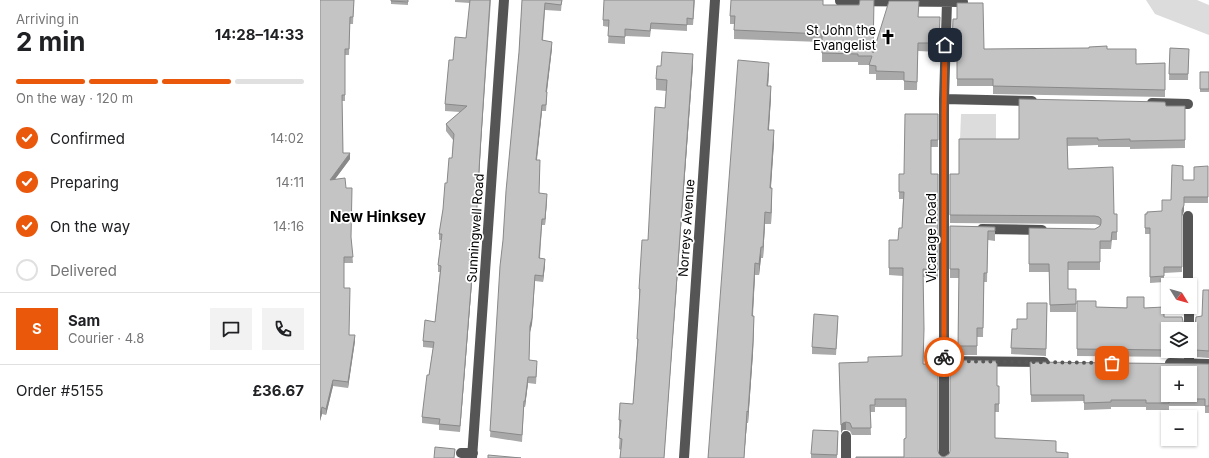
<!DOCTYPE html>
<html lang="en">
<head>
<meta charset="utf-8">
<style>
  body { margin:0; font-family:Inter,sans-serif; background:#f2f2f2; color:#202124; height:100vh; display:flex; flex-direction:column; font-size:15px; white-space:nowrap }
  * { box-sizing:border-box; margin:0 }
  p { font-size:13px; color:#757577 }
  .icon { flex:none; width:22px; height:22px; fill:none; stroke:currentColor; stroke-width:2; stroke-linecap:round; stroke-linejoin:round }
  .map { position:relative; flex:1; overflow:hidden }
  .side { display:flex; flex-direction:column; background:#fff; width:320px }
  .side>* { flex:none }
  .needle { width:26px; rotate:127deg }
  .tools { position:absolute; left:841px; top:278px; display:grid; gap:8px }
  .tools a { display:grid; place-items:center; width:36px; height:36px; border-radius:0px; background:#fff; box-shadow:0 1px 3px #0004; font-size:20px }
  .pin { position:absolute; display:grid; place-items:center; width:34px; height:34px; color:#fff; margin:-17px; border-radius:8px; box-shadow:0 2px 6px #0006 }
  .courier { position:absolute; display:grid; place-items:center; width:40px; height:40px; margin:-20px; border:3px solid #ea580c; border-radius:50%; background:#fff; color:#222; box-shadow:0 1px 5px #0007 }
  .summary em { font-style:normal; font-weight:700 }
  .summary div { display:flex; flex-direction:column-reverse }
  .summary { display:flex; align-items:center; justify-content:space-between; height:68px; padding:0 16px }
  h1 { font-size:26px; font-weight:700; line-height:30px }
  .bar { display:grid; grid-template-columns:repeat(4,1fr); gap:6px 4px; align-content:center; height:48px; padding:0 16px }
  .bar i { height:5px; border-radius:3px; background:#e0e0e0 }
  .bar .selected { background:#ea580c }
  .bar p { grid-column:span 4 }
  .line { display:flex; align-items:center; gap:10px; padding:0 16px; border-top:1px solid #e0e0e0 }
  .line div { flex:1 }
  .round { display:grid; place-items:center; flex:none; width:42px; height:42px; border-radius:0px; background:#f2f2f2 }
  ol { padding:0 16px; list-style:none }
  li { display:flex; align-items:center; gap:12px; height:44px }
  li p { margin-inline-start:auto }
  li .icon { padding:4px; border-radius:50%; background:#ea580c; color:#fff; stroke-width:4 }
  li:last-child { color:#757577 }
  li i { width:22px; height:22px; border:2px solid #e0e0e0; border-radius:50% }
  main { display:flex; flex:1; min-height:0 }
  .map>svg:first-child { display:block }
  .green { fill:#dcdcdc }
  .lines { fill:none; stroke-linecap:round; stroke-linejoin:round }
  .minor { stroke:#555; stroke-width:10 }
  .wall { fill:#a9a9a9 }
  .shaded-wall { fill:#898989 }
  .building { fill:#c4c4c4; stroke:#898989; fill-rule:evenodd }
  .done { stroke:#595959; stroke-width:4; stroke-dasharray:0 7.2 }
  .route { stroke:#ea580c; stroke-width:5 }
  .labels { text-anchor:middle; stroke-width:3.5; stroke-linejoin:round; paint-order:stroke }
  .poi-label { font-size:13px; fill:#000; stroke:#fff; text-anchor:end }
  .street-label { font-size:13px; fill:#000; stroke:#fff }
  .quarter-label { font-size:15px; font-weight:bold; fill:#000; stroke:#fff }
</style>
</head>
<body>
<main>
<section class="side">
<div class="summary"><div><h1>2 min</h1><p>Arriving in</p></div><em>14:28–14:33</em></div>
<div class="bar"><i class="selected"></i><i class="selected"></i><i class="selected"></i><i></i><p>On the way · 120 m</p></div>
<ol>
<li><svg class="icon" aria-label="check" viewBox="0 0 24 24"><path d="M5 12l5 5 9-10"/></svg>Confirmed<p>14:02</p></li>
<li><svg class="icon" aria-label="check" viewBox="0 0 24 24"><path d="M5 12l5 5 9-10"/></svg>Preparing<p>14:11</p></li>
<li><svg class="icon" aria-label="check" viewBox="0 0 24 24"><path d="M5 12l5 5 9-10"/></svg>On the way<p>14:16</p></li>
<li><i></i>Delivered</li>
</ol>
<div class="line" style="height:72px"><b class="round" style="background:#ea580c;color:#fff">S</b><div><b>Sam</b><p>Courier · 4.8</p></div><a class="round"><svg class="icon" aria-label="chat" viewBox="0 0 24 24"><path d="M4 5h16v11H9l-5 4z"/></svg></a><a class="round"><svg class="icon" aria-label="phone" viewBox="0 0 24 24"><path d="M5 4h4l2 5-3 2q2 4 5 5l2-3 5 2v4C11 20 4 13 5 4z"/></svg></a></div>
<div class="line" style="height:52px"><div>Order #5155</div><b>£36.67</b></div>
</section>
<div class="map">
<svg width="889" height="458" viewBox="0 0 889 458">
  <rect width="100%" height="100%" fill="#fff"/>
  <!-- green -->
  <path class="green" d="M826,0H877L889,5V35L835,14Z
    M641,114H676V140H640Z"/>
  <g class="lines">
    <!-- minor -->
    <path class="minor" d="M520,1L643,2
      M624,99L712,101
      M832,103L868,104
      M868,216V285
      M662,229L722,230
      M869,307V329
      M869,351V363
      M624,361L724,362
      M850,363L889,364
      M141,453H153
      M152,458L184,0
      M364,458L395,0
      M526,458V436
      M624,458V99L627,2"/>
  </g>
  <!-- wall -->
  <path class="wall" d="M0,0H34L33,24H30L29,55H25V101H22L23,153L30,159L15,179L26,188L31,239L33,263H24V288L29,335L35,341L28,388L13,386L6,415L2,414L0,421Z
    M71,0H88V5L71,4Z
    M135,0H171L161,143L155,244L140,432L119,430V425L102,423V417L109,375L113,348L103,347V341L115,322L120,272H118V265L121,240H119V234L132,158L133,140L126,131V124L140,112L125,111V104L133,60L146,38L150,3L135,2Z
    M202,0H242L241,11L225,10L223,40L232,48L227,92V98L226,111H222L217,160L220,166L219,193L227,200L225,225H222L220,258L225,265L223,282L215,281L212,324L210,332L209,360L217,367L216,384L208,383L205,407H204L202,442L170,437L183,240L199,52Z
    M375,0L373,25H367V31L331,29L330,37L305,36V44L288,43L289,27L283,26V20Z
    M503,5L553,53L598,17H620L619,52L598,51L597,90H584V80H556V74H549V65H538V62H502V42L414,39V24H410V16Z
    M633,19L664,49H787L816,64L845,63V97L673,94V86H637V52H632Z
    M850,48L869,49L868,80H849Z
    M373,65L344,458H300L301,450L299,449L300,431H299V420L313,404L320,300H319V289L328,240L345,108L346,91L336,90V79Z
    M880,72H889V92H880Z
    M449,74L448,86L451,97L449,130L454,142L451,188L452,199L451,224H445L443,258H441L439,275H435L433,316L434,327L433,353L428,423H427L424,458H388Z
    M846,106H865V148L810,149V147H778V145L747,146L748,169L794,214H797V240H792L791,249H780V270H748V289H756V312H730L729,272H709V228L775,229L780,226L779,225L775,224L630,223V174H639L699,139Z
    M618,114V147H611V174H618V278L603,277V364L619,454L621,456L624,457L629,454L677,386H679V412H675V438L736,452L748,458L584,457V439L586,438V407H555V412H550L551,435H532L530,431L526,430H523L521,433L519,363L548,362L582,356L583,276L569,275V268L582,228L583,199H579V192L584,174Z
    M888,166V203H864V211L862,216V272L844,273V282L830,283V234H825V214L842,211L851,200L863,180H874Z
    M630,226L675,227V241L668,240L667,282H664L663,337H657V355H638L639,278H630Z
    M889,290V358L876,357L875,348L873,346L870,345V329H848V351H863L862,357L757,356V301L776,307L824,308L864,326L866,328L869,329L873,328L882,316Z
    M727,303L726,356L691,354L692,329H697Z
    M518,322L516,355L492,354V347Z
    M710,362L889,364V413H885V406H849V410H826V407H791V409L764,410V401L711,402Z
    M518,437L517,458H491V454Z"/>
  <!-- shaded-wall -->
  <path class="shaded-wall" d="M170,0L161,143L155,244L140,432Z
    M232,42V48L226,98V92Z
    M373,54V65L344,458Z
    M449,63V74L447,97V86Z
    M451,86V97L448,141V130Z
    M222,105V111L216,166V160Z
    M454,130V142L450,199V188Z
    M30,153V159L10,186V180Z
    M452,188V199L451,224V213Z
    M227,194V200L225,225V219Z
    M864,205V211L862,216V210Z
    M445,212V224L443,258V247Z
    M441,247V258L439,275V264Z
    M225,259V265L223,282V276Z
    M435,263V275L432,327V316Z
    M215,275L212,324L210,332L209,367L210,326Z
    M434,316L433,353L428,423V412Z
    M35,335V341L28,388V382Z
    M208,377V383L205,407V401Z
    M13,380V386L6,415V409Z
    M2,407V414L0,421V414Z
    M427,411V423L424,458Z
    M526,422V430H523L521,433V425L523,423Z"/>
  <!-- building -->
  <path class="building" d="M0,0H34L33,17H30L29,49H25V95H22L23,153H30L10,180L25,178L26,188H32L31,237L33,257H24V288H30L29,335H35L28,382L13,380L6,409L2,407L0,414Z
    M71,0H88V2L71,1Z
    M150,0H170L161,137L155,238L140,426L119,424L120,419L102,417L107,375H109L114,342L103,341L105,320L115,322L121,266L118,265L122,234H119L123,209L125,183H127L129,158H132L134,134L126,124L147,106L125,104L129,60H133L135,37L146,38Z
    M202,0H242L241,5L225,3L222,40L232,42L226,92H227L226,105H222L216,160H220L219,193L227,194L225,219H222L219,258L225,259L223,276L215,275L212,318L210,326L209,360L217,361L216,377H208L205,401H204L202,435L170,431L180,266L183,240L186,191L199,52Z
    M284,0H374L373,19L367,18V25L331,23L330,31L305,29V37L288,36L289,20H283Z
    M411,0H503V5H539L540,0H554L553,53L569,1H599L598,17H620L619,43H598L597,82L584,81V72L556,71V66L549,65L552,56H538V54L502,53V34L414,30L415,16H410Z
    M637,3H663L664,49L769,48V47L787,46V49H816V64L845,63V90L673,86V79H637V45H632L633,19H637Z
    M850,48L869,49L868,74H849Z
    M342,52L373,54L344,458H300L302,439L299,438L301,420H299L300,403L313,404L318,339H317L320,289H319L322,240H328L335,107L345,108L347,80L336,79L337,66H341Z
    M418,60L449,63L447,86H451L448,130H454L450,188H452L451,213L445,212L443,247H441L439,264L435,263L432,316H434L433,342L428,412L427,411L424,458H388Z
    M880,72H889V89H880Z
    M699,99L845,102L846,106H865V140L810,141V139L778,140V138H747L748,169L793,167L794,214H797V232H792L791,241H780V262H748V289H756V304L730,305L729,264H709V228L775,229L780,226L781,223V219L779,217L775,216L630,215V174H639V139H699Z
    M585,114H618V140H611V174H618V270L603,269L604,329L603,364L618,365V451L619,454L621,456L624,457L629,454L630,451V366H637V360L677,361V386H679V404H675V438L736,441V452L748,453V458H536V457H584V439L586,438V399H555V405H550L551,428H532L530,423L526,422L523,423L521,425L519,363L548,362V357L582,356L583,268H569V240H578L579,228H582L584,192H579V174H584Z
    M852,165L863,166V180H874V167L888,166V197H864V205L862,210V267H844V276L830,277V228H825V214H827V212L842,211V200H851Z
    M630,226L675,227V231H668L667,273H664L663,328H657V346H638L639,269H630Z
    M883,290H889V351L876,350L875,341L873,339L870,338V329H848V350L757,349V301H776V307L807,308V297H824V308L844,307V317H862L864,326L866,328L869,329L873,328L875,325L876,317L882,316Z
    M707,303H727L726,349L691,348L692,329H697V319H707Z
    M494,314L518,316L516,349L492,347Z
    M710,362L889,364V406H885V399H849V403H826V400H791V402L764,403V395H711ZM848,373H870V395H848Z
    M493,430L518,431L517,455L491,454Z
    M115,447L135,449L134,458H114Z
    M168,455L201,458H168Z"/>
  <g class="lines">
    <!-- done -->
    <path class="done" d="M624,357V361L792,363"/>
    <!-- route -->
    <path class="route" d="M624,357V113L625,45"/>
  </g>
  <!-- icons -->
  <defs>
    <g id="church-bare" transform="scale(1.2)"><path d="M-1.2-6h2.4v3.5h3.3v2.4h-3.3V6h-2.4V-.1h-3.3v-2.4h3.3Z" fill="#000" stroke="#fff" stroke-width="2.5" paint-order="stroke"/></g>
  </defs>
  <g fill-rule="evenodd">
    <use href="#church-bare" x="568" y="37"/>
  </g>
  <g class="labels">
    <!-- poi labels -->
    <g class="poi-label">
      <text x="556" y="35">St John the<tspan x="556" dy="15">Evangelist</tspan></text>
    </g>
    <!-- street labels -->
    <g class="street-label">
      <text transform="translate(155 228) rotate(-86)" y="5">Sunningwell Road</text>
      <text transform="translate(366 228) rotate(-86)" y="5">Norreys Avenue</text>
      <text transform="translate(611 238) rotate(-90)" y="5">Vicarage Road</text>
    </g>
    <!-- quarter labels -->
    <g class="quarter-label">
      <text x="58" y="222">New Hinksey</text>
    </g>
  </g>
</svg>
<div class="tools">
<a><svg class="needle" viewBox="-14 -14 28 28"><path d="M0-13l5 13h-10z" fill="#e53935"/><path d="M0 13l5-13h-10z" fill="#757577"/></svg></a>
<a><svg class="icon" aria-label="layers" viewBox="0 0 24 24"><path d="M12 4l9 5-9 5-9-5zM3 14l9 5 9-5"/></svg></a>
<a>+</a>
<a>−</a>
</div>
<div class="pin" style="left:792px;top:363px;background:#ea580c"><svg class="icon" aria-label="bag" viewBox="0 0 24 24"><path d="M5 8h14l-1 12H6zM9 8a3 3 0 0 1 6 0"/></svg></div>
<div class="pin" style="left:625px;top:45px;background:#1f2937"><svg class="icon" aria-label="home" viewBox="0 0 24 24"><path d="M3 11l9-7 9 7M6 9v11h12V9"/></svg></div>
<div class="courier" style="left:624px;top:357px"><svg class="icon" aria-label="bike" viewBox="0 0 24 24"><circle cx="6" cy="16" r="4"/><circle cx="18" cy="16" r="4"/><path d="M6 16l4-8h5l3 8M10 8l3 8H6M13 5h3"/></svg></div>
</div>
</main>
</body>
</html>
